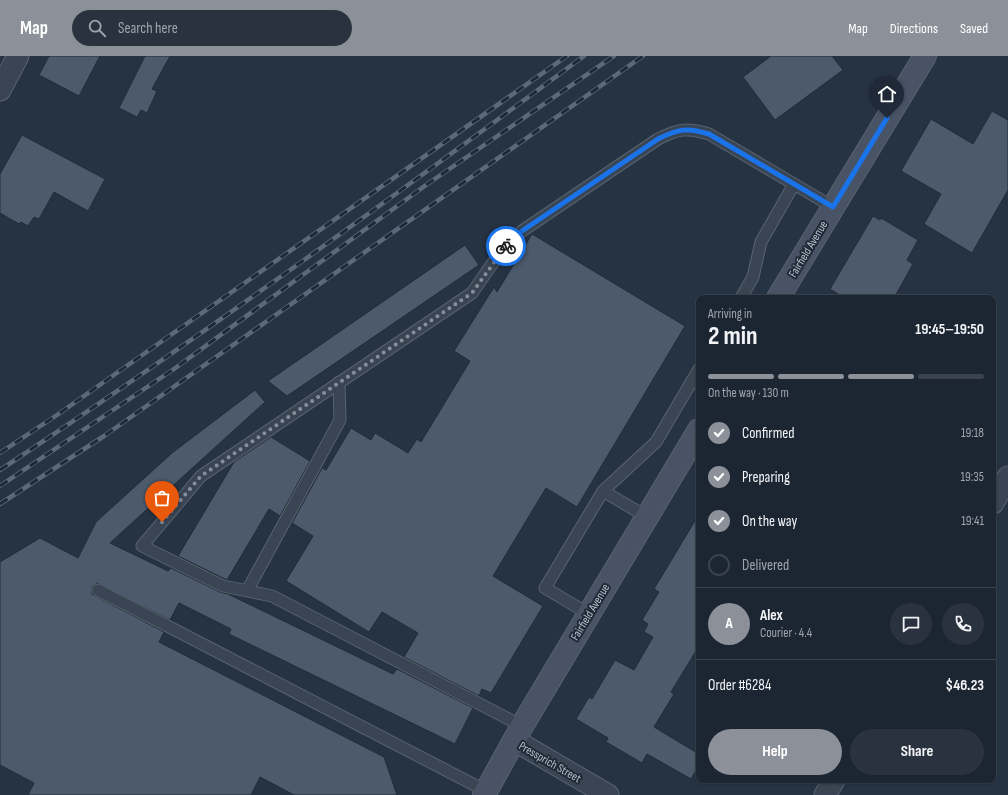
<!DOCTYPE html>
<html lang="en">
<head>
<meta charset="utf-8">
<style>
  body { margin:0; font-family:"Sofia Sans Condensed",sans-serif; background:#29323e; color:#f1f3f6; height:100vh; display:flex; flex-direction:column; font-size:15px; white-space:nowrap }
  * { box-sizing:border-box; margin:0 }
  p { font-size:13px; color:#a0a5ac }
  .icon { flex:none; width:22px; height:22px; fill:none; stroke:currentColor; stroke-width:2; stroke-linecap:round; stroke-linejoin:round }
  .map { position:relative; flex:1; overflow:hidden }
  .side { position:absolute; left:696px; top:239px; width:300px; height:488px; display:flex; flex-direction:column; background:#1c2632; border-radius:8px; box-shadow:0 1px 3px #0004,0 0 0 1px #3a434d }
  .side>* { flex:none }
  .pin { position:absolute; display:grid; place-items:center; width:34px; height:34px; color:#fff; margin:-41px -17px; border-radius:50% 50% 50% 0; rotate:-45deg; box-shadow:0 0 4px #0007 }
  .pin .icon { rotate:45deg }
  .courier { position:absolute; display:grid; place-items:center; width:40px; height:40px; margin:-20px; border:3px solid #1a73e8; border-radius:50%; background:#fff; color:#222; box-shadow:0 1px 5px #0007 }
  .headline em { font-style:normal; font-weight:700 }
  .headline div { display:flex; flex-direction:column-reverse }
  .headline { display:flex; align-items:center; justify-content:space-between; height:68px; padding:0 12px }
  h1 { font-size:26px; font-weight:700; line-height:30px }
  .bar { display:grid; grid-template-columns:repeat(4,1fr); gap:6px 4px; align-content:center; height:48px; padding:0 12px }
  .bar i { height:5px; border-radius:3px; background:#3a434d }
  .bar .selected { background:#8c9099 }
  .bar p { grid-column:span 4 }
  .line { display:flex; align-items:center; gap:10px; padding:0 12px; border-top:1px solid #3a434d }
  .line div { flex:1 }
  .round { display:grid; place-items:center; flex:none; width:42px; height:42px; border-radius:21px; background:#29323e }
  ol { padding:0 12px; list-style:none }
  li { display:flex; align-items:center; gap:12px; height:44px }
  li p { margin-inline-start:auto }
  li .icon { padding:4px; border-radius:50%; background:#8c9099; color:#fff; stroke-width:4 }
  li:last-child { color:#a0a5ac }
  li i { width:22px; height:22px; border:2px solid #3a434d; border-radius:50% }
  .button { display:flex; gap:8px; margin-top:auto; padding:8px 12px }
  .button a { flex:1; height:46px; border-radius:24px; background:#8c9099; color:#fff; font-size:16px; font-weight:700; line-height:46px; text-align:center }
  .button a+a { background:#29323e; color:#f1f3f6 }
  header { display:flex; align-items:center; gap:24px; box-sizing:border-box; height:56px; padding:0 20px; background:#8c9099; color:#fff }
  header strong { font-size:19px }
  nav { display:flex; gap:22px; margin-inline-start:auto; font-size:14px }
  .search { width:280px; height:36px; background:#29323e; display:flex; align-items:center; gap:10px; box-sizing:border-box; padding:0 14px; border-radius:22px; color:#a0a5ac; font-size:15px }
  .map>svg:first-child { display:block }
  .building { fill:#4c5a6c; stroke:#212c3a }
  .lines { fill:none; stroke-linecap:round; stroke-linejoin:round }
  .service-casing { stroke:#596370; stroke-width:13 }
  .minor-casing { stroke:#596370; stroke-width:23 }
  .secondary-casing { stroke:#596370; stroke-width:24 }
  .service { stroke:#3a4553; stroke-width:11 }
  .minor { stroke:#3a4553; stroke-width:21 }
  .secondary { stroke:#485466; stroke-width:22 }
  .rail-casing { stroke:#5c697a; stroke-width:4.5 }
  .rail { stroke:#1f2a38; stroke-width:3; stroke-dasharray:9; stroke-linecap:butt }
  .done { stroke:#858f9d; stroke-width:4; stroke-dasharray:0 7.2 }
  .route { stroke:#1a73e8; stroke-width:5 }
  .labels { text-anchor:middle; stroke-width:4; stroke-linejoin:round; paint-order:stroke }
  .street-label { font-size:12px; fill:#b8c0cd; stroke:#1f2a38 }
</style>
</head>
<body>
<header>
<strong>Map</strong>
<div class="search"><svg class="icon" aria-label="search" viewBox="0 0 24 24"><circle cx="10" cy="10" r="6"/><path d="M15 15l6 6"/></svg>Search here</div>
<nav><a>Map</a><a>Directions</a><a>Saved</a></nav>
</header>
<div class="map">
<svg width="1008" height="739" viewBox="0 0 1008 739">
  <rect width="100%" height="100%" fill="#263343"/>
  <!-- building -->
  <path class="building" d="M49,0H100L79,40L39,19Z
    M145,0H170L152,33L157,35L147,57L141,54L137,61L119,52Z
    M771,0H832L843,14L775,64L743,21Z
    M992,55L1008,64V134L972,197L924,168L941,138L901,115L931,63L973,88Z
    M22,79L105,123L88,155L54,136L39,163L34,161L28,170L21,166L19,168L0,157V118Z
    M873,160L880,164L881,162L918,184L907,204L913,208L894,242H845L830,233Z
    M532,178L685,270L577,451L546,432L493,520L543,550L491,637L482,633L479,640L404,601L418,577L382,556L369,576L286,525L313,480L292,467L322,412L326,414L351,372L371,384L375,377L408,397L417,383L421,386L470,305L454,295L494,231L497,236Z
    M465,189L479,209L287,340L268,325Z
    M255,334L265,346L110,487L168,515L171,512L220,536L228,538L393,618L397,613L473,652L455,688L229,578L231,573L179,547L170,564L97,527L92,531V538L164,576L159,586L384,701L397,739H294L260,721L251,739H28L34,727L0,709V506L40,482L78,502L96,466L172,397Z
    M271,381L310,405L280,460L269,453L227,524L178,500L234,406Z
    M699,458V590L671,636L674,638L654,671L699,698V709L691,723L647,698L642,707L606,686L608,682L576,663L589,641L592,643L615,604L634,614L653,581L644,576L648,568L642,564L659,536L654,533Z"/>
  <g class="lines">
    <!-- service casing -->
    <g class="service-casing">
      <path id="service" d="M741,242L753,221L761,186L794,128
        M603,435L647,461
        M98,534L486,735
        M247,535L340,364L339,326
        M589,558L545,532L603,435L656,386L699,313
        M522,670L272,540L223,530L142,490L201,420L472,237L501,195L522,175L658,83C678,73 687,71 709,78L833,151"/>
    </g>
    <!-- minor casing -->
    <g class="minor-casing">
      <path id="minor" d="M0,34L18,0
        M993,447L1008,421
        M514,684L608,739
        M825,739L834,724"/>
    </g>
    <!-- secondary casing -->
    <g class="secondary-casing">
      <path id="secondary" d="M778,242L925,0
        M484,739L522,670L699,374"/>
    </g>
    <!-- service -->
    <use href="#service" class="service"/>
    <!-- minor -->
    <use href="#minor" class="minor"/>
    <!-- secondary -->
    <use href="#secondary" class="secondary"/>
    <!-- rail casing -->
    <g class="rail-casing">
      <path id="rail" d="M0,397L57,359L567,0
        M0,414C199,282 392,142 584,0
        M0,430L174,313L426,129L614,0
        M0,448L104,380L643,0"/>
    </g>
    <!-- rail -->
    <use href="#rail" class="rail"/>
  </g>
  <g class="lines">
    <!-- done -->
    <path class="done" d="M162,466L201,420L472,237L506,190"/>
    <!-- route -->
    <path class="route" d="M506,190L522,175L658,83C678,73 687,71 709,78L833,151L887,62"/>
  </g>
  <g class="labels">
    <!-- street labels -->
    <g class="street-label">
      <text transform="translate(808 193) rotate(-59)" y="4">Fairfield Avenue</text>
      <text transform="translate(590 556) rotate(-59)" y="4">Fairfield Avenue</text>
      <text transform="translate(550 706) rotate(30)" y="4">Pressprich Street</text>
    </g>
  </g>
</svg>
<div class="pin" style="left:162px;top:466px;background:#ea580c"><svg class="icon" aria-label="bag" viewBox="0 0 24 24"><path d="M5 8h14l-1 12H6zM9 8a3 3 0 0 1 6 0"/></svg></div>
<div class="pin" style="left:887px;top:62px;background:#1f2937"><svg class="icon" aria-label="home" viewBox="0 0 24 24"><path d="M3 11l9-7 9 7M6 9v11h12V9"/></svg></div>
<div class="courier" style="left:506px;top:190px"><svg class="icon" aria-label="bike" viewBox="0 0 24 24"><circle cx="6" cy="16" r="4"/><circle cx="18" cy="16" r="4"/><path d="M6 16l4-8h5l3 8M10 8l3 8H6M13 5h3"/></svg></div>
<section class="side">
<div class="headline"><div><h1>2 min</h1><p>Arriving in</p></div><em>19:45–19:50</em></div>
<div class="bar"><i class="selected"></i><i class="selected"></i><i class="selected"></i><i></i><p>On the way · 130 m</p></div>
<ol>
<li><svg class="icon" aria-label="check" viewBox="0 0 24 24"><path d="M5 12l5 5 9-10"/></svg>Confirmed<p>19:18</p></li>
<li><svg class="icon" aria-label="check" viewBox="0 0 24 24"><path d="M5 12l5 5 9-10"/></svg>Preparing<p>19:35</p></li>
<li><svg class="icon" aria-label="check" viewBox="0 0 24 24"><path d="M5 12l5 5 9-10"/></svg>On the way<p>19:41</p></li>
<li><i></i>Delivered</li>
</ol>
<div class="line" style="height:72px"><b class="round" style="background:#8c9099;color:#fff">A</b><div><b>Alex</b><p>Courier · 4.4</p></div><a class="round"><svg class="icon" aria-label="chat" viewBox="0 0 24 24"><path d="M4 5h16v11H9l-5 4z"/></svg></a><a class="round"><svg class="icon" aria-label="phone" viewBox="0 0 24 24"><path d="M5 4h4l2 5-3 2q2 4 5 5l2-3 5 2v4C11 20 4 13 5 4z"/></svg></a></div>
<div class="line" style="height:52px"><div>Order #6284</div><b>$46.23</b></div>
<div class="button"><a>Help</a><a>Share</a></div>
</section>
</div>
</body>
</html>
